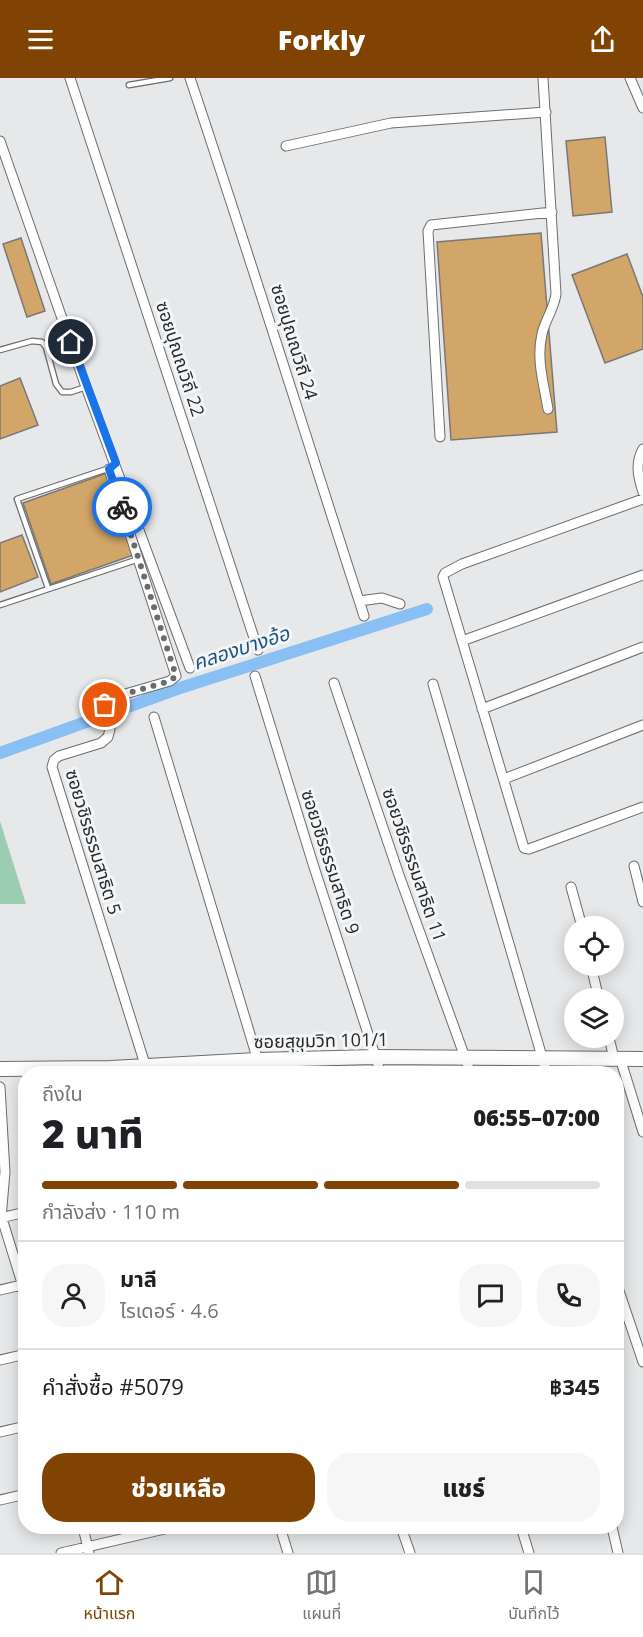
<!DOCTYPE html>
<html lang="th">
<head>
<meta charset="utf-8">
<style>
  body { margin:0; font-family:"Open Sans","Noto Sans Thai",sans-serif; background:#f6f6f6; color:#202124; height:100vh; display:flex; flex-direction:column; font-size:22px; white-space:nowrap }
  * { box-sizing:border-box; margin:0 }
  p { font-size:20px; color:#757577 }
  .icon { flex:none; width:33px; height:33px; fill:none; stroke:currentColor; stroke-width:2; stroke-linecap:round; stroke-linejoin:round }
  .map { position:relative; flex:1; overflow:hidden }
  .panel { position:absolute; left:18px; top:988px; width:606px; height:468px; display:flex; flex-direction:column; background:#fff; border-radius:24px; box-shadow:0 3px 15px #0003 }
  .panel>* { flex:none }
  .controls { position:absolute; left:564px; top:838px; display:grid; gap:12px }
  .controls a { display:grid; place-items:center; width:60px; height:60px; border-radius:50%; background:#fff; box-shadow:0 3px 15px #0003; font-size:30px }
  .pin { position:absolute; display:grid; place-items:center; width:51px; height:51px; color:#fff; margin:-26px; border:3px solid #fff; border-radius:50%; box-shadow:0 2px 6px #0007 }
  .courier { position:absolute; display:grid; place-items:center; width:60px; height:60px; margin:-30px; border:4px solid #1a73e8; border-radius:50%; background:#fff; color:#222; box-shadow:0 2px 8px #0007 }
  .overview em { font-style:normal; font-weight:800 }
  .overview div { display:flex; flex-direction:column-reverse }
  .overview { display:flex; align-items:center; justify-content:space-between; height:102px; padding:0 24px }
  h1 { font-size:39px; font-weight:800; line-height:45px }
  .bar { display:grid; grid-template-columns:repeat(4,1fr); gap:9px 6px; align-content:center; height:72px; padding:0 24px }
  .bar i { height:8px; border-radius:4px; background:#e0e0e0 }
  .bar .current { background:#814303 }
  .bar p { grid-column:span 4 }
  .line { display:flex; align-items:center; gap:15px; padding:0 24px; border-top:2px solid #e0e0e0 }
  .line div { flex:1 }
  .round { display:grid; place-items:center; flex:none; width:63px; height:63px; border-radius:24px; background:#f6f6f6 }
  .button { display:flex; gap:12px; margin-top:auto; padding:12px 24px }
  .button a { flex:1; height:69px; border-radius:24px; background:#814303; color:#fff; font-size:24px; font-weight:800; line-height:69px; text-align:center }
  .button a+a { background:#f6f6f6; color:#202124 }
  header { display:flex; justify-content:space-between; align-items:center; height:78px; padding:0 24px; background:#814303; color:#fff; font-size:27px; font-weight:800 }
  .tab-bar { display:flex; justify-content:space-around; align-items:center; height:84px; border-top:2px solid #e0e0e0; background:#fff; font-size:16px; color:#757577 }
  .tab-bar a { display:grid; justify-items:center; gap:3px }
  .tab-bar .current { color:#814303 }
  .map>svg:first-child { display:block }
  .green { fill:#9bceb0 }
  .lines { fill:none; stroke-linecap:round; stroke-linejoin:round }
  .canal { stroke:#89c0f4; stroke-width:12 }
  .building { fill:#d1a668; stroke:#797877; stroke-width:1.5 }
  .lane-casing { stroke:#6b6d6e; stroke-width:7 }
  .street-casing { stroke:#6b6d6e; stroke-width:11 }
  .secondary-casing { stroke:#6b6d6e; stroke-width:16 }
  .lane { stroke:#fff; stroke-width:4.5 }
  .street { stroke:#fff; stroke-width:9 }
  .secondary { stroke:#fff; stroke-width:14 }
  .done { stroke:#6a6c6d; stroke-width:6; stroke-dasharray:0 10.8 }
  .route { stroke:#1a73e8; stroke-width:8 }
  .labels { text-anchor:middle; stroke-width:6; stroke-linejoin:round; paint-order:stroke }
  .street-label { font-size:18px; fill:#28292a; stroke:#f3f5f6 }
  .water-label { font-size:20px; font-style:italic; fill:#1b5586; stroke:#f3f5f6 }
</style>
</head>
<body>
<header><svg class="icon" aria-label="menu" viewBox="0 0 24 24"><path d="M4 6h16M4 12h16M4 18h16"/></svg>Forkly<svg class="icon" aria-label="share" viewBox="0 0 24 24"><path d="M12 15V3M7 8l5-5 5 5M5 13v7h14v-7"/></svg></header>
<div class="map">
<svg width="643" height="1475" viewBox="0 0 643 1475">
  <rect width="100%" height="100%" fill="#e6e8e9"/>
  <!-- green -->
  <path class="green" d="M0,743L26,826H0Z"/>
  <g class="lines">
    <!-- canal -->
    <path class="canal" d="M0,675L180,610L427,531"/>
  </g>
  <!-- building -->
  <path class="building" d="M605,59L612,134L573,138L566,63Z
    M541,155L557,354L451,362L437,164Z
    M21,160L45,233L27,239L3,166Z
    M627,176L643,219V271L605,285L572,197Z
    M20,300L38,347L0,361V308Z
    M110,394L139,475L51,506L23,425Z
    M22,457L38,499L0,514V465Z"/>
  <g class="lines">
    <!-- lane casing -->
    <g class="lane-casing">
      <path id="lane" d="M129,7L170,0
        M0,272L32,263L42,264L46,269L56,306L62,314H71L86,309
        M48,510L17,421L110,390
        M0,527L139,481"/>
    </g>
    <!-- street casing -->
    <g class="street-casing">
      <path id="street" d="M70,0L258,572
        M190,0C250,179 306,359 364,538
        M543,0L556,216C554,231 545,242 542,256C536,281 544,307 548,331
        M630,0L643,30
        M0,63L86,309L190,590
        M286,68L391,45L546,34
        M440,359L428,153L431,147L552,134
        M643,371C635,385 638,399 643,414
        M109,391L176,598L170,603L108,621L105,627L110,651L108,659L101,665L59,678L54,682L52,689L148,996
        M643,421L462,486L445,495L443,499L524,770L529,771L643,729
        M359,523L382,520L400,526
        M462,563L643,497
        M255,598L313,786L381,996
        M334,605L399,797L471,996
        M433,606L547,996
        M482,631L643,569
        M154,639L262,996
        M504,701L643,647
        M634,788L643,824
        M571,809L582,849
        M591,888L599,921
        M609,960L614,980
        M620,980L643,1054
        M0,1009L5,1094L1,1140
        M0,1134L26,1218
        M0,1140L26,1134
        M616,1204L643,1284
        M0,1212L26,1206
        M0,1282L26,1276
        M0,1354L26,1348
        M0,1422L26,1416
        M83,1449L89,1475
        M280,1449L288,1475
        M401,1449L410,1475
        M521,1449L529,1475
        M612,1449L618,1475
        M61,1475L173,1449"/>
    </g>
    <!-- secondary casing -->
    <g class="secondary-casing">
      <path id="secondary" d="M0,991L111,990L257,982L375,979L643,981"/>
    </g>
    <!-- lane -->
    <use href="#lane" class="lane"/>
    <!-- street -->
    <use href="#street" class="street"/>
    <!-- secondary -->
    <use href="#secondary" class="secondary"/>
  </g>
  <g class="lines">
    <!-- done -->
    <path class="done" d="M105,627L108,621L170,603L176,598L122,429"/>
    <!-- route -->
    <path class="route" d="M71,264L116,385L109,391L122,429"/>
  </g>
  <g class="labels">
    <!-- street labels -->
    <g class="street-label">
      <text transform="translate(294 264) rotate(73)" y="6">ซอยปุณณวิถี 24</text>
      <text transform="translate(180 281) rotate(72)" y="6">ซอยปุณณวิถี 22</text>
      <text transform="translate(93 764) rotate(73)" y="6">ซอยวชิรธรรมสาธิต 5</text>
      <text transform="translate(330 784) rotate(72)" y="6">ซอยวชิรธรรมสาธิต 9</text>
      <text transform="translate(414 787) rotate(71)" y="6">ซอยวชิรธรรมสาธิต 11</text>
      <text transform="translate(321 963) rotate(-1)" y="6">ซอยสุขุมวิท 101/1</text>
    </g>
    <!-- water labels -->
    <g class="water-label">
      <text transform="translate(241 570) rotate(-18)" y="7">คลองบางอ้อ</text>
    </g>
  </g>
</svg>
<div class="controls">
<a><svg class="icon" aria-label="locate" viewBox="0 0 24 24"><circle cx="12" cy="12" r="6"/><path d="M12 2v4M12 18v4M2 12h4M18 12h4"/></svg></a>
<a><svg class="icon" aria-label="layers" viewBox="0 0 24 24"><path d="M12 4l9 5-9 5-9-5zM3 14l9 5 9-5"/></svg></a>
</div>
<div class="pin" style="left:105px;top:627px;background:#ea580c"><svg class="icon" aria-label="bag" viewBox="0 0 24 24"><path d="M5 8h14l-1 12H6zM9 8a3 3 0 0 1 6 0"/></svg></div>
<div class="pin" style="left:71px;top:264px;background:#1f2937"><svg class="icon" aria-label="home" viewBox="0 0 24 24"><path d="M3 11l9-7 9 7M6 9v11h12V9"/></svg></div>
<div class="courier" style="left:122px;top:429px"><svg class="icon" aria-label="bike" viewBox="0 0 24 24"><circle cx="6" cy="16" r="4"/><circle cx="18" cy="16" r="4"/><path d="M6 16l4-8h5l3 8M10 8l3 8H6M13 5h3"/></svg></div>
<section class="panel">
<div class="overview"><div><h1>2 นาที</h1><p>ถึงใน</p></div><em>06:55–07:00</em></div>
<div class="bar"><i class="current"></i><i class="current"></i><i class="current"></i><i></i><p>กำลังส่ง · 110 m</p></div>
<div class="line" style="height:108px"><a class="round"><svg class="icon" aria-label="person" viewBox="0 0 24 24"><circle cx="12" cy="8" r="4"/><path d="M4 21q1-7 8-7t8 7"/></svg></a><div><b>มาลี</b><p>ไรเดอร์ · 4.6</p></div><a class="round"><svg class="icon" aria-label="chat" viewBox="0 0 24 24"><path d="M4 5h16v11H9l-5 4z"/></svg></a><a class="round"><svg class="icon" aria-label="phone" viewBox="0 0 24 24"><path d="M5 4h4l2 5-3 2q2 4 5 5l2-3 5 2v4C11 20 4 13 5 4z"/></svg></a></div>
<div class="line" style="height:78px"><div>คำสั่งซื้อ #5079</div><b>฿345</b></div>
<div class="button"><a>ช่วยเหลือ</a><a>แชร์</a></div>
</section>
</div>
<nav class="tab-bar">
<a class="current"><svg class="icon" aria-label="home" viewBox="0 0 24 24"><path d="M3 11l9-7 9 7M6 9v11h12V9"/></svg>หน้าแรก</a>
<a><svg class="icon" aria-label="map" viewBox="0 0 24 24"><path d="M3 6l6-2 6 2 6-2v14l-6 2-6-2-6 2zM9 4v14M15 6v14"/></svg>แผนที่</a>
<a><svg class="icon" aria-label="saved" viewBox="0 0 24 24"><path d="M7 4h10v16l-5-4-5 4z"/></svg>บันทึกไว้</a>
</nav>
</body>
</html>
